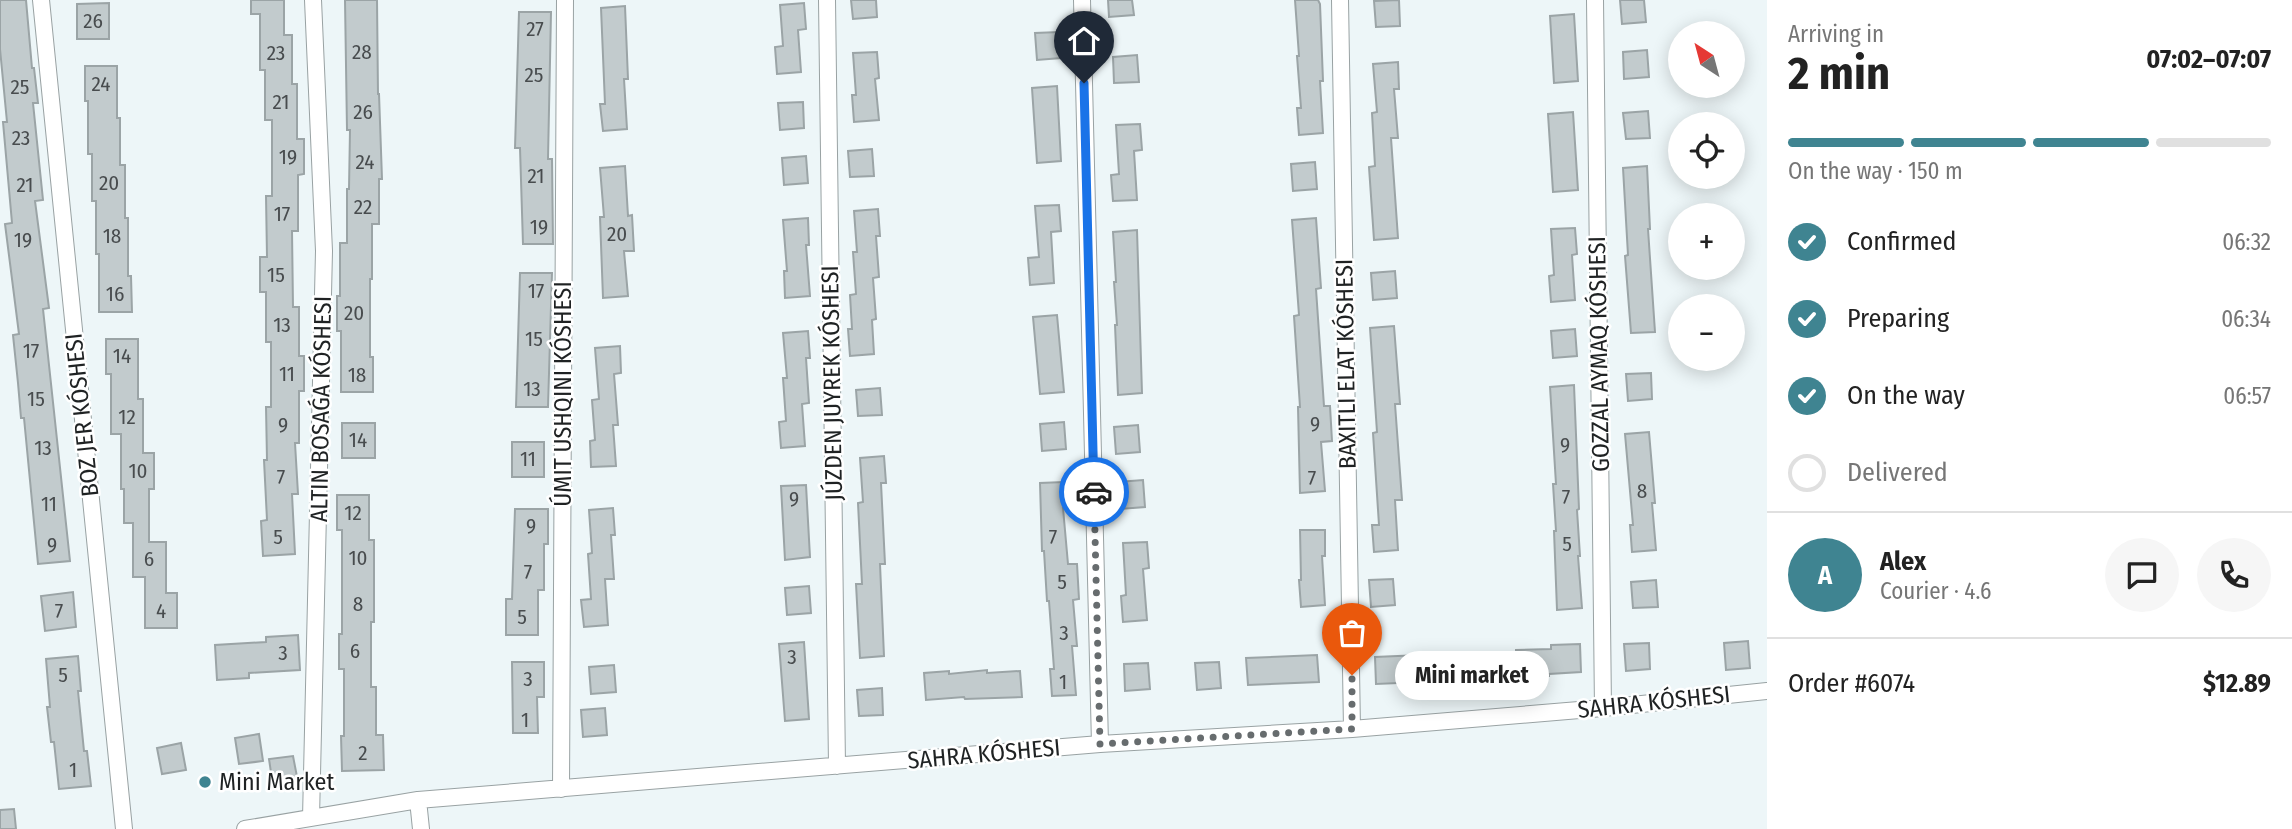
<!DOCTYPE html>
<html lang="en">
<head>
<meta charset="utf-8">
<style>
  body { margin:0; font-family:"Fira Sans Condensed",sans-serif; background:#f6f6f6; color:#222; height:100vh; display:flex; flex-direction:column; font-size:26px; white-space:nowrap }
  * { box-sizing:border-box; margin:0 }
  p { font-size:23px; color:#767676 }
  .icon { flex:none; width:38px; height:38px; fill:none; stroke:currentColor; stroke-width:2; stroke-linecap:round; stroke-linejoin:round }
  .map { position:relative; flex:1; overflow:hidden }
  .sheet { display:flex; flex-direction:column; background:#fff; width:525px }
  .sheet>* { flex:none }
  .needle { width:46px; rotate:324deg }
  .tools { position:absolute; left:1668px; top:21px; display:grid; gap:14px }
  .tools a { display:grid; place-items:center; width:77px; height:77px; border-radius:50%; background:#fff; box-shadow:0 4px 18px #0003; font-size:35px }
  .pin { position:absolute; display:grid; place-items:center; width:60px; height:60px; color:#fff; margin:-72px -30px; border-radius:50% 50% 50% 0; rotate:-45deg; box-shadow:0 0 7px #0007 }
  .pin .icon { rotate:45deg }
  .courier { position:absolute; display:grid; place-items:center; width:70px; height:70px; margin:-35px; border:5px solid #1a73e8; border-radius:50%; background:#fff; color:#222; box-shadow:0 2px 9px #0007 }
  .bubble { position:absolute; height:49px; border-radius:24px; background:#fff; box-shadow:0 4px 18px #0003; font-size:23px; font-weight:700; line-height:49px; text-align:center }
  .summary em { font-style:normal; font-weight:700 }
  .summary div { display:flex; flex-direction:column-reverse }
  .summary { display:flex; align-items:center; justify-content:space-between; height:119px; padding:0 21px }
  h1 { font-size:46px; font-weight:700; line-height:52px }
  .bar { display:grid; grid-template-columns:repeat(4,1fr); gap:10px 7px; align-content:center; height:84px; padding:0 21px }
  .bar i { height:9px; border-radius:5px; background:#e0e0e0 }
  .bar .active { background:#3f8491 }
  .bar p { grid-column:span 4 }
  .line { display:flex; align-items:center; gap:18px; padding:0 21px; border-top:2px solid #e0e0e0 }
  .line div { flex:1 }
  .round { display:grid; place-items:center; flex:none; width:74px; height:74px; border-radius:37px; background:#f6f6f6 }
  ol { padding:0 21px; list-style:none }
  li { display:flex; align-items:center; gap:21px; height:77px }
  li p { margin-inline-start:auto }
  li .icon { padding:7px; border-radius:50%; background:#3f8491; color:#fff; stroke-width:4 }
  li:last-child { color:#767676 }
  li i { width:38px; height:38px; border:4px solid #e0e0e0; border-radius:50% }
  main { display:flex; flex:1; min-height:0 }
  .map>svg:first-child { display:block }
  .building { fill:#c2cbcd; stroke:#9ba4a6; stroke-width:2 }
  .lines { fill:none; stroke-linecap:round; stroke-linejoin:round }
  .street-casing { stroke:#99a2a3; stroke-width:18 }
  .street { stroke:#fff; stroke-width:16 }
  .done { stroke:#676c6e; stroke-width:7; stroke-dasharray:0 12.6 }
  .route { stroke:#1a73e8; stroke-width:9 }
  .poi-dot { fill:#3f8491; stroke:#fff; stroke-width:2.5 }
  .labels { text-anchor:middle; stroke-width:5; stroke-linejoin:round; paint-order:stroke }
  .number-label { font-size:21px; fill:#484c4e }
  .street-label { font-size:24px; fill:#1f2223; stroke:#fff }
  .poi-label { font-size:24px; fill:#1f2223; stroke:#fff; text-anchor:start }
</style>
</head>
<body>
<main>
<div class="map">
<svg width="1767" height="829" viewBox="0 0 1767 829">
  <rect width="100%" height="100%" fill="#edf6f8"/>
  <!-- building -->
  <path class="building" d="M0,0H26L32,68H34L38,103H33L43,200L35,201L49,308L43,309L70,561L38,564L24,418H21L18,383L13,335L19,334L5,224L12,223L3,122H7L0,49Z
    M251,0H284V35H292V84H297V139H304V174L298,175V231H292L293,307H299V356H304V391H299V443H295L298,494H292L295,554L263,556L261,521L267,520L264,460H267L266,407H271V342H266V292H260V257H267L266,196H272V120H265V70H260V14H251Z
    M345,0H377L378,94H379L382,179H379V224H372V279H370V357H373V392H341V331H337V296H340V243H347V189H349L350,130H347Z
    M851,0H876L877,17L853,19Z
    M1108,0H1132L1134,15L1109,17Z
    M1295,0H1318L1320,4L1323,81H1320L1323,133L1299,135L1297,108H1301L1297,56H1299Z
    M1399,0L1400,26L1376,27L1374,1Z
    M1620,0H1644L1646,22L1622,24Z
    M109,3V39H77V4Z
    M804,3L806,29L798,30L801,72L777,74L775,47L783,46L780,5Z
    M625,6L628,79H624L627,129L603,131L600,104H605L601,8Z
    M519,12H551L548,159H552L553,244H523L520,148H515Z
    M1574,14L1578,81L1554,83L1550,16Z
    M1059,32L1061,58L1037,60L1035,33Z
    M1647,50L1649,77L1624,79L1623,52Z
    M877,52L879,78L875,79L879,120L854,122L852,95H856L853,53Z
    M1137,55L1139,82L1114,83L1113,57Z
    M1398,62L1399,89H1394L1398,138H1391L1398,238L1374,240L1369,167L1375,166L1372,113L1377,112L1373,64Z
    M85,66H117V118H120V165H125V218H128V276H131L132,312H99V254H96V201H92V154H88V101H85Z
    M1057,86L1061,161L1037,163L1032,88Z
    M803,102L804,128L780,130L778,103Z
    M1648,111L1650,138L1626,139L1623,113Z
    M1573,112L1578,190L1553,192L1548,114Z
    M1140,124L1142,150L1134,151L1137,200L1113,201L1111,175L1119,174L1116,125Z
    M872,149L874,176L850,177L848,151Z
    M806,156L808,183L784,185L782,158Z
    M1315,162L1317,189L1293,191L1291,164Z
    M625,166L628,216L632,215L634,251H624L628,296L603,298L600,217H604L600,168Z
    M1647,166L1650,229H1648L1655,332L1631,333L1625,256L1628,255L1623,168Z
    M1059,205L1061,231L1051,232L1054,283L1030,285L1028,258L1039,257L1035,206Z
    M878,209L880,236H876L879,277L873,278L876,319L872,320L874,354L850,356L848,329H852L850,295L856,294L853,252H857L854,211Z
    M808,218L809,245H806L810,296L785,298L784,271H787L783,220Z
    M1316,218L1321,288L1316,289L1324,406H1330L1332,441L1321,442L1325,491L1300,493L1298,407H1300L1294,316L1299,315L1292,220Z
    M1575,228L1577,254L1572,255L1575,300L1551,302L1549,276L1554,275L1551,229Z
    M1137,230L1142,393L1118,395L1115,325H1117L1114,282H1116L1113,232Z
    M1395,271L1397,298L1373,300L1371,273Z
    M520,273H552L548,407H516Z
    M1057,315L1064,392L1040,394L1033,317Z
    M1394,326L1400,404H1395L1402,500H1395L1398,550L1374,552L1372,525H1379L1373,433L1377,432L1370,328Z
    M1575,329L1577,356L1553,358L1551,331Z
    M808,331L810,358H806L809,403L802,404L805,446L781,448L779,422L786,421L783,378H787L783,333Z
    M106,339H138V399H143V453H154V489H149V542H166V593H177V628H145V577H133V523H124V489H121V434H111V374H106Z
    M620,346L621,373L614,374L618,425H613L616,466L591,467L590,441L595,440L592,400L599,399L595,348Z
    M1651,373L1652,399L1628,401L1626,374Z
    M1574,385L1579,509L1577,510L1580,556H1578L1582,608L1557,610L1554,531H1556L1553,484H1556L1550,387Z
    M880,388L882,415L858,416L856,390Z
    M1064,422L1066,449L1042,451L1040,424Z
    M342,423H375V458H342Z
    M1138,425L1140,452L1116,454L1114,427Z
    M1649,432L1655,503H1652L1656,550L1632,552L1630,525H1633L1625,434Z
    M512,442H544V477H512Z
    M884,456L886,483H881L885,564H880L884,656L860,658L856,584H862L858,503L863,502L860,458Z
    M1143,480L1145,507L1120,509L1118,482Z
    M1064,482L1066,508H1063L1068,564H1077L1079,599L1073,600L1077,646H1072L1076,695L1052,696L1050,669H1054L1049,601H1047L1044,551H1042L1040,483Z
    M806,485L810,557L785,560L781,486Z
    M337,495H369V540H374V622H371V687H376V735H383L384,770L342,771L341,736H344V669H339V634H342V530H337Z
    M613,508L615,535H611L614,579H605L608,625L584,627L581,600L591,599L588,554L592,553L589,510Z
    M515,509H548V544H544V590H538V635H506V599H512Z
    M1300,530H1325V556H1322L1325,605L1301,607L1299,580H1301Z
    M1147,542L1149,568L1143,569L1147,620L1123,622L1121,596L1126,595L1123,543Z
    M1393,579L1395,605L1371,607L1369,580Z
    M1656,580L1658,607L1633,608L1631,582Z
    M809,586L811,613L787,615L785,588Z
    M73,592L76,627L45,631L41,596Z
    M298,635L300,670L249,673V678L217,680L215,645L266,642V637Z
    M1748,641L1750,668L1726,670L1724,643Z
    M804,642L809,719L785,721L779,644Z
    M1649,643L1650,669L1626,671L1624,644Z
    M1580,644L1581,672L1549,674V676L1501,677V683L1469,684V680L1376,684L1375,657L1444,654V658L1516,656V650L1551,649V645Z
    M1317,655L1319,682L1248,685L1246,658Z
    M78,656L81,691H78L84,751H87L91,786L59,789L54,742H51L47,707H50L46,659Z
    M512,662H544V697H537L538,733H513Z
    M1219,662L1221,688L1197,690L1195,663Z
    M1148,663L1150,689L1125,691L1124,664Z
    M614,665L616,692L591,694L589,667Z
    M987,670V673L1020,671L1022,697L965,699L964,697L926,700L924,673L949,671V674Z
    M882,688L883,715L859,716L857,690Z
    M605,708L607,735L583,737L581,710Z
    M259,734L263,761L239,764L235,738Z
    M181,743L186,770L162,774L157,748Z
    M293,756L298,782L273,786L269,759Z
    M14,809L16,829H0V810Z"/>
  <g class="lines">
    <!-- street casing -->
    <g class="street-casing">
      <path id="street" d="M41,0L124,829
        M827,0L837,766
        M1082,0L1100,744
        M1340,0L1352,729
        M1595,0L1603,708
        M561,789L565,0
        M418,800L421,829
        M311,818L324,251L313,0
        M245,829L418,800L1100,744L1352,729L1603,708L1767,691"/>
    </g>
    <!-- street -->
    <use href="#street" class="street"/>
  </g>
  <g class="lines">
    <!-- done -->
    <path class="done" d="M1094,492L1100,744L1352,729V675"/>
    <!-- route -->
    <path class="route" d="M1084,83L1094,492"/>
  </g>
  <!-- markers -->
  <circle class="poi-dot" cx="205" cy="782" r="7"/>
  <g class="labels">
    <!-- number labels -->
    <g class="number-label">
      <text x="93" y="28">26</text>
      <text x="535" y="36">27</text>
      <text x="362" y="59">28</text>
      <text x="276" y="60">23</text>
      <text x="534" y="82">25</text>
      <text x="101" y="91">24</text>
      <text x="20" y="94">25</text>
      <text x="281" y="109">21</text>
      <text x="363" y="119">26</text>
      <text x="21" y="145">23</text>
      <text x="288" y="164">19</text>
      <text x="365" y="169">24</text>
      <text x="536" y="183">21</text>
      <text x="109" y="190">20</text>
      <text x="25" y="192">21</text>
      <text x="363" y="214">22</text>
      <text x="282" y="221">17</text>
      <text x="539" y="234">19</text>
      <text x="617" y="241">20</text>
      <text x="112" y="243">18</text>
      <text x="23" y="247">19</text>
      <text x="276" y="282">15</text>
      <text x="536" y="298">17</text>
      <text x="115" y="301">16</text>
      <text x="354" y="320">20</text>
      <text x="282" y="332">13</text>
      <text x="534" y="346">15</text>
      <text x="31" y="358">17</text>
      <text x="122" y="363">14</text>
      <text x="287" y="381">11</text>
      <text x="357" y="382">18</text>
      <text x="532" y="396">13</text>
      <text x="36" y="406">15</text>
      <text x="127" y="424">12</text>
      <text x="1315" y="431">9</text>
      <text x="283" y="432">9</text>
      <text x="358" y="447">14</text>
      <text x="1565" y="452">9</text>
      <text x="43" y="455">13</text>
      <text x="528" y="466">11</text>
      <text x="138" y="478">10</text>
      <text x="281" y="484">7</text>
      <text x="1312" y="485">7</text>
      <text x="1642" y="498">8</text>
      <text x="1566" y="504">7</text>
      <text x="794" y="506">9</text>
      <text x="49" y="511">11</text>
      <text x="353" y="520">12</text>
      <text x="531" y="533">9</text>
      <text x="278" y="544">5</text>
      <text x="1053" y="544">7</text>
      <text x="1567" y="551">5</text>
      <text x="52" y="552">9</text>
      <text x="358" y="565">10</text>
      <text x="149" y="566">6</text>
      <text x="528" y="579">7</text>
      <text x="1062" y="589">5</text>
      <text x="358" y="611">8</text>
      <text x="59" y="618">7</text>
      <text x="161" y="618">4</text>
      <text x="522" y="624">5</text>
      <text x="1064" y="640">3</text>
      <text x="355" y="658">6</text>
      <text x="283" y="660">3</text>
      <text x="792" y="664">3</text>
      <text x="63" y="682">5</text>
      <text x="528" y="686">3</text>
      <text x="1063" y="689">1</text>
      <text x="525" y="727">1</text>
      <text x="363" y="760">2</text>
      <text x="73" y="777">1</text>
    </g>
    <!-- street labels -->
    <g class="street-label">
      <text transform="translate(1599 354) rotate(-91)" y="8">GOZZAL AYMAQ KÓSHESI</text>
      <text transform="translate(1346 364) rotate(-91)" y="8">BAXITLI ELAT KÓSHESI</text>
      <text transform="translate(832 383) rotate(-91)" y="8">JÚZDEN JUYREK KÓSHESI</text>
      <text transform="translate(563 394) rotate(-90)" y="8">ÚMIT USHQINI KÓSHESI</text>
      <text transform="translate(321 409) rotate(-89)" y="8">ALTIN BOSAǴA KÓSHESI</text>
      <text transform="translate(82 415) rotate(-96)" y="8">BOZ JER KÓSHESI</text>
      <text transform="translate(1654 702) rotate(-6)" y="8">SAHRA KÓSHESI</text>
      <text transform="translate(984 754) rotate(-5)" y="8">SAHRA KÓSHESI</text>
    </g>
    <!-- poi labels -->
    <g class="poi-label">
      <text x="219" y="790">Mini Market</text>
    </g>
  </g>
</svg>
<div class="tools">
<a><svg class="needle" viewBox="-14 -14 28 28"><path d="M0-13l5 13h-10z" fill="#e53935"/><path d="M0 13l5-13h-10z" fill="#767676"/></svg></a>
<a><svg class="icon" aria-label="locate" viewBox="0 0 24 24"><circle cx="12" cy="12" r="6"/><path d="M12 2v4M12 18v4M2 12h4M18 12h4"/></svg></a>
<a>+</a>
<a>−</a>
</div>
<div class="pin" style="left:1352px;top:675px;background:#ea580c"><svg class="icon" aria-label="bag" viewBox="0 0 24 24"><path d="M5 8h14l-1 12H6zM9 8a3 3 0 0 1 6 0"/></svg></div>
<div class="pin" style="left:1084px;top:83px;background:#1f2937"><svg class="icon" aria-label="home" viewBox="0 0 24 24"><path d="M3 11l9-7 9 7M6 9v11h12V9"/></svg></div>
<div class="courier" style="left:1094px;top:492px"><svg class="icon" aria-label="car" viewBox="0 0 24 24"><path d="M5 17H2v-5l4-1 3-4h7l3 4 3 1v5h-3M9 17h6M6 11h13"/><circle cx="7" cy="17" r="2"/><circle cx="17" cy="17" r="2"/></svg></div>
<div class="bubble" style="left:1395px;top:651px;width:154px">Mini market</div>
</div>
<section class="sheet">
<div class="summary"><div><h1>2 min</h1><p>Arriving in</p></div><em>07:02–07:07</em></div>
<div class="bar"><i class="active"></i><i class="active"></i><i class="active"></i><i></i><p>On the way · 150 m</p></div>
<ol>
<li><svg class="icon" aria-label="check" viewBox="0 0 24 24"><path d="M5 12l5 5 9-10"/></svg>Confirmed<p>06:32</p></li>
<li><svg class="icon" aria-label="check" viewBox="0 0 24 24"><path d="M5 12l5 5 9-10"/></svg>Preparing<p>06:34</p></li>
<li><svg class="icon" aria-label="check" viewBox="0 0 24 24"><path d="M5 12l5 5 9-10"/></svg>On the way<p>06:57</p></li>
<li><i></i>Delivered</li>
</ol>
<div class="line" style="height:126px"><b class="round" style="background:#3f8491;color:#fff">A</b><div><b>Alex</b><p>Courier · 4.6</p></div><a class="round"><svg class="icon" aria-label="chat" viewBox="0 0 24 24"><path d="M4 5h16v11H9l-5 4z"/></svg></a><a class="round"><svg class="icon" aria-label="phone" viewBox="0 0 24 24"><path d="M5 4h4l2 5-3 2q2 4 5 5l2-3 5 2v4C11 20 4 13 5 4z"/></svg></a></div>
<div class="line" style="height:91px"><div>Order #6074</div><b>$12.89</b></div>
</section>
</main>
</body>
</html>
